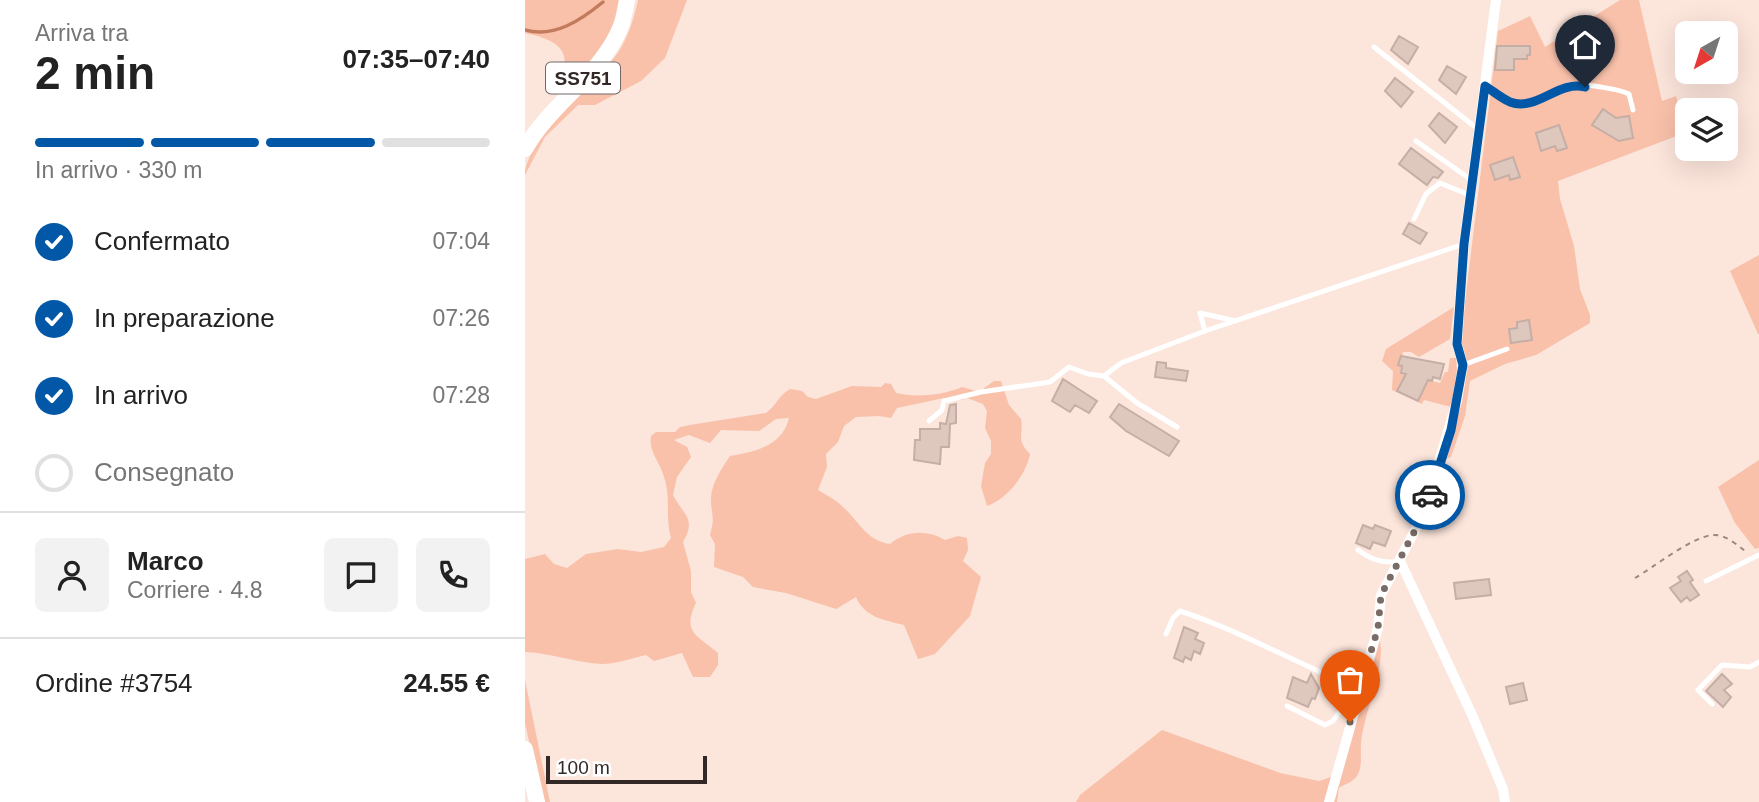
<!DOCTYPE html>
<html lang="it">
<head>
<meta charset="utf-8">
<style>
  body { margin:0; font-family:Arial,sans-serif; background:#f2f2f2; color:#222; height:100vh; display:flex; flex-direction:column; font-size:26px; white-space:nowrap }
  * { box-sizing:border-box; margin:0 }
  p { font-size:23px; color:#767676 }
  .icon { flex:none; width:38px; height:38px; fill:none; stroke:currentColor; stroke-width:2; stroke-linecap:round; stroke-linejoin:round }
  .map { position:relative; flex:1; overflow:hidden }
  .panel { display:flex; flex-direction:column; background:#fff; width:525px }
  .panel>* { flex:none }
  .needle { width:46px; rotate:219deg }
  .fabs { position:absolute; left:1150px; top:21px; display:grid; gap:14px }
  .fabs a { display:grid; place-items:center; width:63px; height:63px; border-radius:10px; background:#fff; box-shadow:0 7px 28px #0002; font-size:35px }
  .scale { position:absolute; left:21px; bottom:18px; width:161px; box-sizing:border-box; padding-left:7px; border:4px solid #322926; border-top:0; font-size:19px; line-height:24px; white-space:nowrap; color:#322926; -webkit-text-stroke:5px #fff; paint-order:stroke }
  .pin { position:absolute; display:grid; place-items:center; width:60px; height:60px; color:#fff; margin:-72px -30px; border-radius:50% 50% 50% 0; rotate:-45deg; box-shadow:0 0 7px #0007 }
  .pin .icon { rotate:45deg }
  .courier { position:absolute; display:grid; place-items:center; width:70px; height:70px; margin:-35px; border:5px solid #0258a6; border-radius:50%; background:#fff; color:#222; box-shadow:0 2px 9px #0007 }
  .overview em { font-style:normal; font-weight:600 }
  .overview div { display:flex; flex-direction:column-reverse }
  .overview { display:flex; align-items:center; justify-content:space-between; height:119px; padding:0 35px }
  h1 { font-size:46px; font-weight:600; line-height:52px }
  .bar { display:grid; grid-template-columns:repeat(4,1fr); gap:10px 7px; align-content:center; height:84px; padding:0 35px }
  .bar i { height:9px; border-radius:5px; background:#e0e0e0 }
  .bar .selected { background:#0258a6 }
  .bar p { grid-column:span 4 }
  .line { display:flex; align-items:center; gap:18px; padding:0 35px; border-top:2px solid #e0e0e0 }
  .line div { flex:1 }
  .round { display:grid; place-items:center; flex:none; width:74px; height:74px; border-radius:10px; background:#f2f2f2 }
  ol { padding:0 35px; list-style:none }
  li { display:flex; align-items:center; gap:21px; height:77px }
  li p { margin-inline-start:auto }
  li .icon { padding:7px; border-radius:50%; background:#0258a6; color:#fff; stroke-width:4 }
  li:last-child { color:#767676 }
  li i { width:38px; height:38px; border:4px solid #e0e0e0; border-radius:50% }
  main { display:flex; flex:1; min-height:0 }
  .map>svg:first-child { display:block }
  .green { fill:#f9c1aa }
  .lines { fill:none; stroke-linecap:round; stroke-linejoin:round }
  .stream { stroke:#c47b5c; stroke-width:3.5 }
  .building { fill:#dec7bd; stroke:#c4aea5; stroke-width:2 }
  .path { stroke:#988882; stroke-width:2; stroke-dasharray:5 5; stroke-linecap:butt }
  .lane { stroke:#fff; stroke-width:5 }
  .street { stroke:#fff; stroke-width:10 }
  .primary { stroke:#fff; stroke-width:16 }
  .done { stroke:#796b65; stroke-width:7; stroke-dasharray:0 12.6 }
  .route { stroke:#0258a6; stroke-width:9 }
  .labels { text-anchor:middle; stroke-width:6; stroke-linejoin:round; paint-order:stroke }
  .shield { fill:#fff; stroke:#706967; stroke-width:2 }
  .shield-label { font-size:19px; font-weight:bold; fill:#322926 }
</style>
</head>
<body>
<main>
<section class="panel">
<div class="overview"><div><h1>2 min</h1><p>Arriva tra</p></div><em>07:35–07:40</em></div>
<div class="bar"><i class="selected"></i><i class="selected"></i><i class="selected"></i><i></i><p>In arrivo · 330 m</p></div>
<ol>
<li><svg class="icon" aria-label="check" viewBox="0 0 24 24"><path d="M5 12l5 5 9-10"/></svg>Confermato<p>07:04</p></li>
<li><svg class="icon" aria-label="check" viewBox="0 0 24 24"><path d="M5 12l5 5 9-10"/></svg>In preparazione<p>07:26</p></li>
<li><svg class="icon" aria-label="check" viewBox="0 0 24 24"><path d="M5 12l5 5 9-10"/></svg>In arrivo<p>07:28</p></li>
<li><i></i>Consegnato</li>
</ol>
<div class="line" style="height:126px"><a class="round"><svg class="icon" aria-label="person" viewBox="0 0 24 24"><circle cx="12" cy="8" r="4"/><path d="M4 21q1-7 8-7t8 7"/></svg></a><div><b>Marco</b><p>Corriere · 4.8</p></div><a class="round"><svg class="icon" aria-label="chat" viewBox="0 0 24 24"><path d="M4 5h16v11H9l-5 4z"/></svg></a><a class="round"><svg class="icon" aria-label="phone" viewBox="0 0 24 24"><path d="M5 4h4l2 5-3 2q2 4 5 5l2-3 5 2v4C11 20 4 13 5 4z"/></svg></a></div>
<div class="line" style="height:91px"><div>Ordine #3754</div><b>24.55 €</b></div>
</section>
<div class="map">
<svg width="1234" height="802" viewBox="0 0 1234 802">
  <rect width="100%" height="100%" fill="#fce5db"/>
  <!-- green -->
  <path class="green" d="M0,0H97L85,39L47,83L32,93C48,54 41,42 0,33Z
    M113,0H162L140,58L116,81L70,105H53L20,137L0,175C0,139 73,83 94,51C104,35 109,18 113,0Z
    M1095,0H1114L1137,101L1151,96L1162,132L1033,181L1035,199L1049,246L1055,289L1065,315V323L1011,355L980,364L945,381L940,416L926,457L922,459L935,402V343L973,31L1005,16L1020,47Z
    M1234,255V334H1233L1205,271Z
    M929,307L925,339L894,357L886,352H878L875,373L915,383L920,372H923L925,358H931L932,374L926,407L899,400L897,404L867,390L868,371L857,361L861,349Z
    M469,381H476L484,405L496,419C499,436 490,438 505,454C501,475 482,499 462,506L456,486L460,463L466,454V441L460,428L462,411L458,404L442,398L436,400L419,398L372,408L366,418L354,416L331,417L319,426L313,442L301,454L302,467L293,490C301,495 310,499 317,506C334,521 340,540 365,544C381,531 401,529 420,540L433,536L442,538L443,550L438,561L456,577L445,616L410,654L393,659L379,625C359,620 339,617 331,597L311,609L261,593L228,587L218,577L189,567L190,544L185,535C190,517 187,518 186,502C185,485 196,470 205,456C229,452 258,446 264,418L251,419L234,431L196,430L185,443L164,435L149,440L162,447L166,457L152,477L148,495C158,515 172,518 158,542L166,571V592L171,603C156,633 174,636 193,653V665L185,677H168L157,653L129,661L121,655C107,658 91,664 77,664C51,663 27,653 0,652V559L20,554L29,564L42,568L61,554L93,549L116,552L139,547L146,538C140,518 146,496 139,477C135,462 123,451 126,436L131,432H150L155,427L165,425L241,413C253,404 251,398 265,389L277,391L283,397L291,399L327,386L356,387L360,383L366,384L371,393C391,398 419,395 437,387L458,393L459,388Z
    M1234,460V548L1230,549L1210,523L1193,487Z
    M854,639C863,662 837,717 836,745C835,756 838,766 832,776C828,782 820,784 814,788L812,802H551L555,795L637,730L755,773L794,781L815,774Z
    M0,680L25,802H17L0,723Z"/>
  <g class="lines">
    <!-- stream -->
    <path class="stream" d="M0,30C30,38 56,20 78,2"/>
  </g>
  <!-- building -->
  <path class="building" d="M874,36L893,47L883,64L866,50Z
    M972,46H1005V55H1002V59H989V70H970Z
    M922,66L941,77L931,94L914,80Z
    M870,78L888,92L876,107L860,91Z
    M1078,109L1091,118L1104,116L1108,138L1094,141L1067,125Z
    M914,113L932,127L920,143L904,126Z
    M1034,125L1042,148L1032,151L1030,146L1016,151L1011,133Z
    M886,148L918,172L913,178L908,177L902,185L874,164Z
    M988,157L995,177L985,180L984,175L970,180L965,165Z
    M884,223L902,233L895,244L878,234Z
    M1004,320L1007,340L986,343L984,329L992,328V322Z
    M876,356L919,364L915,379L908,377L907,381L903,380L893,401L872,391L881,374L876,373L877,366L873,365Z
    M632,362L641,363V368L663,371L661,381L630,377Z
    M538,379L572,401L564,413L550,405L545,412L527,401Z
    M431,404V423L425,424L424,447H416L415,464L389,460L390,440H395V429H415V423L421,424L425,405Z
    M594,404L654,441L644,456L601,431L585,417Z
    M838,525L848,529L850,525L866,531L860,546L848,542L845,549L831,543Z
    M1162,571L1168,580L1165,582L1174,595L1165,601L1162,597L1156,602L1145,588L1156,581L1153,577Z
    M964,579L966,595L931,599L929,583Z
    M659,627L673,633L670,639L679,643L675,654L669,651L666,660L660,657L658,662L649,658Z
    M786,674L794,688L790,699L787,698L783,707L762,698L768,677L782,683Z
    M1197,674L1207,684L1199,690L1206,697L1198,707L1181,691Z
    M998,683L1002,700L985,704L981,687Z"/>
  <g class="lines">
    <!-- path -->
    <path class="path" d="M1110,578C1129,567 1165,538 1187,535C1200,534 1211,544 1220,551"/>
    <!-- lane -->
    <path class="lane" d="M849,47L954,130
      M960,86C969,92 979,100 989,102C1011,106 1025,91 1045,85C1056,83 1094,89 1104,94L1108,110
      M891,141L948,181
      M889,219L901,194L915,183L947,196
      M680,331L675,313L711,321
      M938,365L982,349
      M579,376L612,403L652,427
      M404,421L417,410L419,401L456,392L525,382L544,367L563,374L579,376L596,363L680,331L939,244
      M833,550C847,560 858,564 875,561
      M1181,581L1234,555
      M641,634L648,618L655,611C692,623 727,640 761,656C784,667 808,676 827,694L832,695
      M1187,704L1173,690L1197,665L1225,667L1234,662
      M762,706L800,725L808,721L827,694"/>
    <!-- street -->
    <path class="street" d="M875,561L948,717L978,789L980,802
      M804,802L853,628L856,595L898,515L932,401L938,365L932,344L939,244L971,0"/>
    <!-- primary -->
    <path class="primary" d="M0,149C25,103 77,75 96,26C99,18 100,9 102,0
      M0,749L12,802"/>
  </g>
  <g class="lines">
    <!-- done -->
    <path class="done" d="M825,722L853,628L856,595L898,515L905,495"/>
    <!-- route -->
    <path class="route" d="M905,495L926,430L938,365L932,344L939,244L960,86C968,91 976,98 985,102C1012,112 1033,80 1060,87"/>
  </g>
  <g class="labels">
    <!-- shield labels -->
    <rect class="shield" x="21" y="62.5" width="74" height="31" rx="5"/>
    <g class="shield-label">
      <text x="58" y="85">SS751</text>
    </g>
  </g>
</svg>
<div class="fabs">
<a><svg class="needle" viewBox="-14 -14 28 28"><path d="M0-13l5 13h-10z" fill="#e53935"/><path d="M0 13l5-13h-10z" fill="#767676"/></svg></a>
<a><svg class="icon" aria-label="layers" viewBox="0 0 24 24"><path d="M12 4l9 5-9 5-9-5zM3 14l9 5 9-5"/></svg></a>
</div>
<div class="scale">100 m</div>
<div class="pin" style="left:825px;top:722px;background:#ea580c"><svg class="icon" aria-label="bag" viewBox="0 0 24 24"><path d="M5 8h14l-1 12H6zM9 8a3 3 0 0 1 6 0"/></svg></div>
<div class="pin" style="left:1060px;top:87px;background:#1f2937"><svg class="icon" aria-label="home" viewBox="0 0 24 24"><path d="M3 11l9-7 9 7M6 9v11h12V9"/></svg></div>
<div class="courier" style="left:905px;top:495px"><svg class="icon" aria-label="car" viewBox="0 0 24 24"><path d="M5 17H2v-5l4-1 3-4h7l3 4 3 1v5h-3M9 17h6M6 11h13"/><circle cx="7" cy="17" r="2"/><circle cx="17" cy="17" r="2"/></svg></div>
</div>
</main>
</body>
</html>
